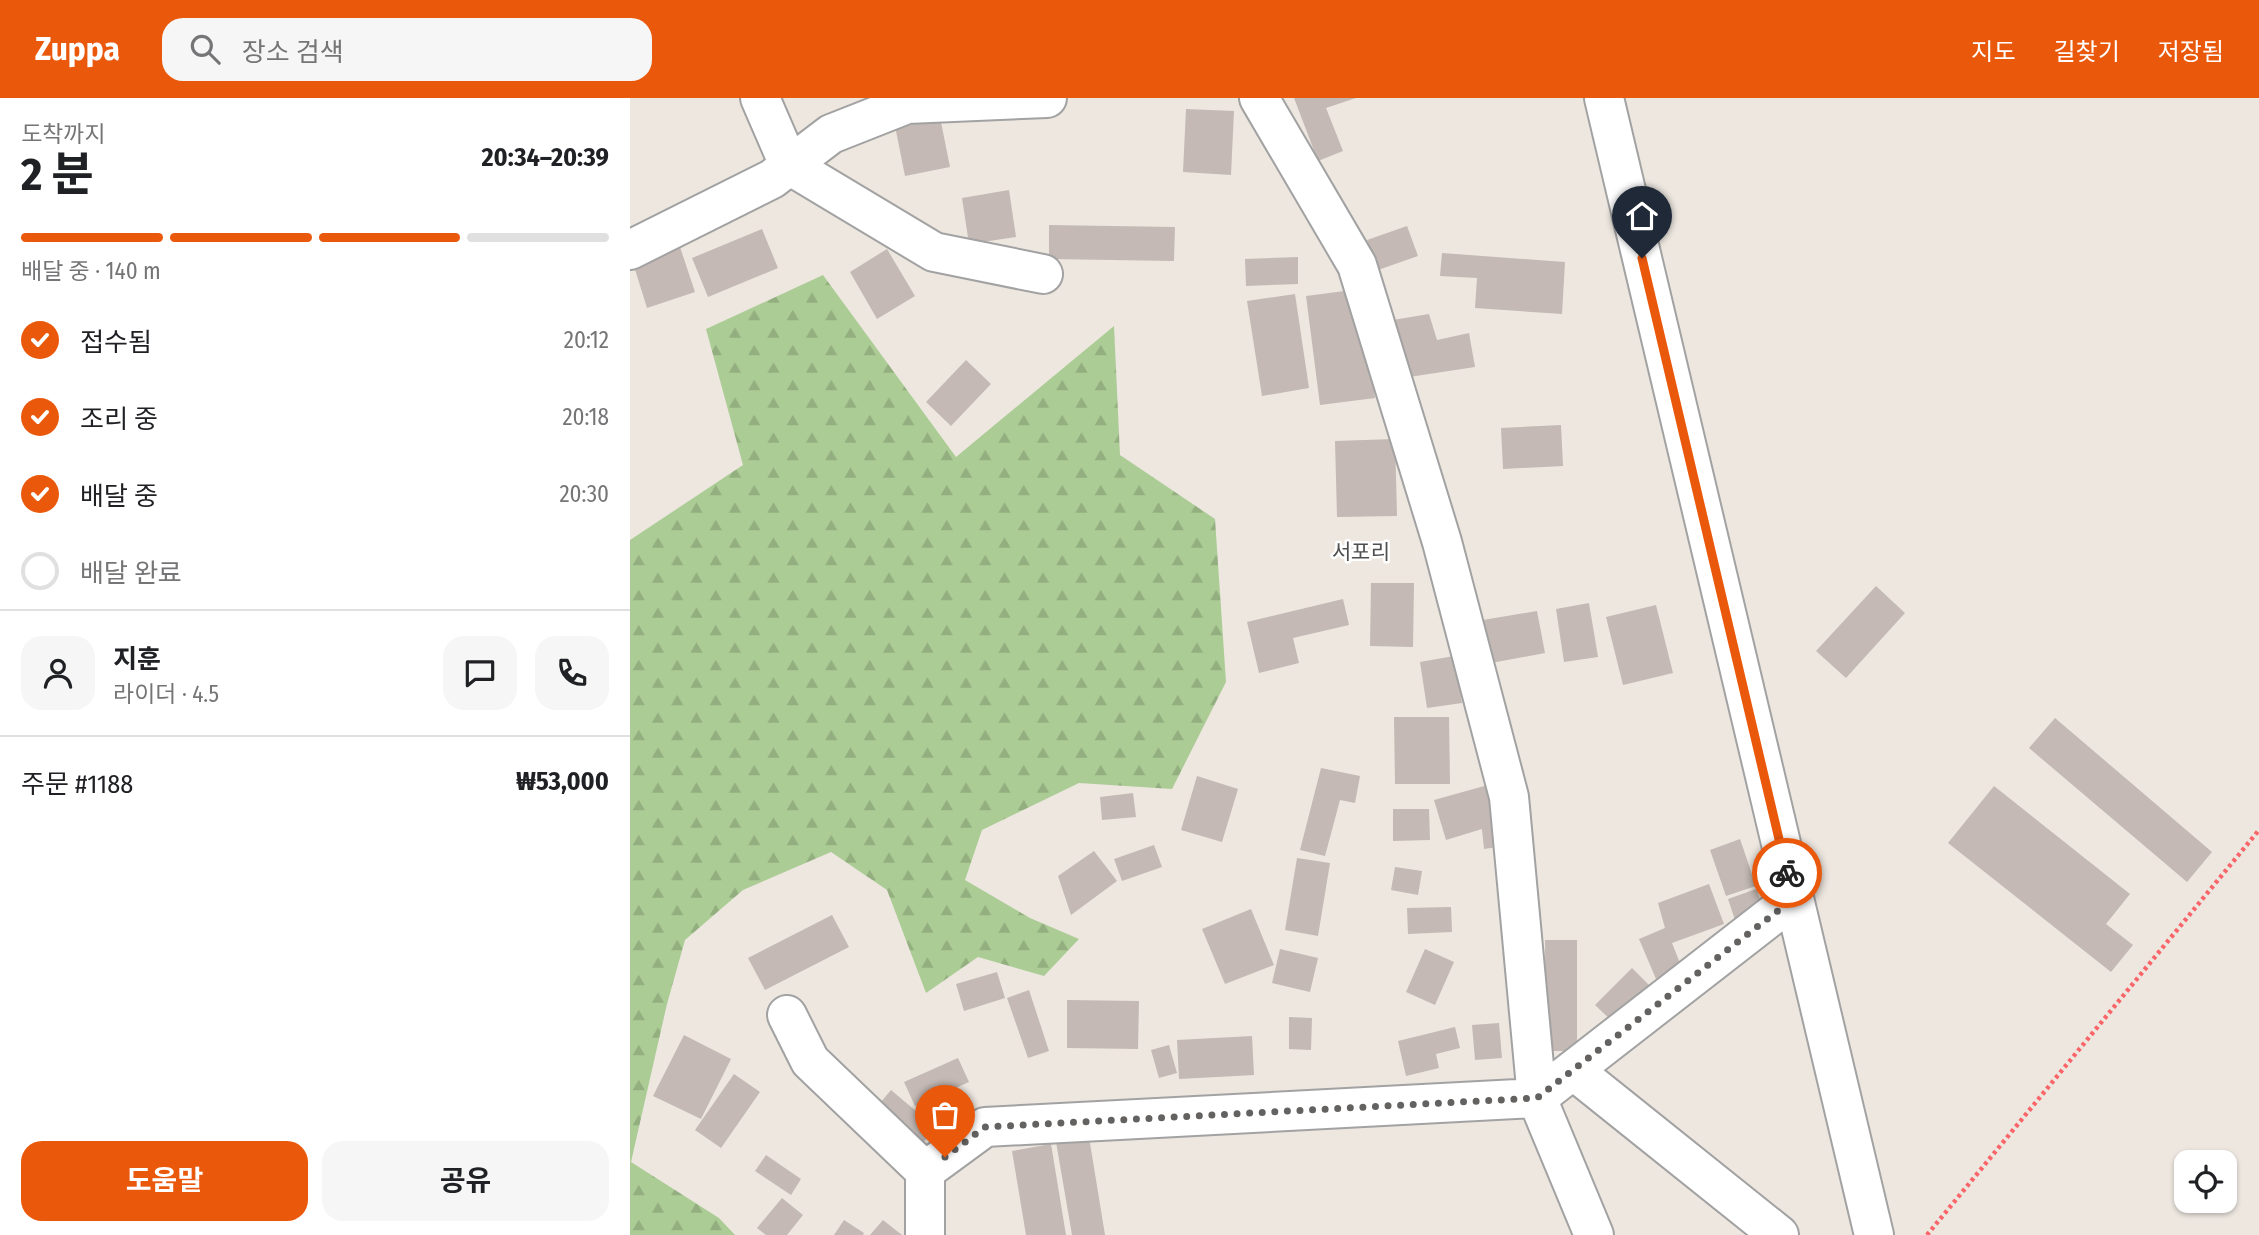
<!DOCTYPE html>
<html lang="ko">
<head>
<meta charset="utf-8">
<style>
  body { margin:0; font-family:"Fira Sans Condensed","Noto Sans KR",sans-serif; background:#f6f6f6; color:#202124; height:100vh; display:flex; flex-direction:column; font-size:26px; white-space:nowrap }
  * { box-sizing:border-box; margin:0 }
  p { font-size:23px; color:#757577 }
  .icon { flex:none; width:38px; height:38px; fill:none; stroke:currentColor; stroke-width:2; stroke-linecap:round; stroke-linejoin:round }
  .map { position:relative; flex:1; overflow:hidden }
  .sheet { display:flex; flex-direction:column; background:#fff; width:630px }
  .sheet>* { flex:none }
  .tools { position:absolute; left:1544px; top:1052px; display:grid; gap:14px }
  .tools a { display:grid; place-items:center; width:63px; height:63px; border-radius:14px; background:#fff; box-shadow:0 2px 5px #0004; font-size:35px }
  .pin { position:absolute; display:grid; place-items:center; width:60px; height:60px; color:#fff; margin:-72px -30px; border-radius:50% 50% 50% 0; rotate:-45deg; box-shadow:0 0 7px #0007 }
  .pin .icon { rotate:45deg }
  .courier { position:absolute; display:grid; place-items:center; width:70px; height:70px; margin:-35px; border:5px solid #ea580c; border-radius:50%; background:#fff; color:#222; box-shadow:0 2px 9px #0007 }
  .headline em { font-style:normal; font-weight:700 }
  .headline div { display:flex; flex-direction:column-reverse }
  .headline { display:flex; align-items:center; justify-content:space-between; height:119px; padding:0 21px }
  h1 { font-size:46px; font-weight:700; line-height:52px }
  .bar { display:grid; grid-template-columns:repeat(4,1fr); gap:10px 7px; align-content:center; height:84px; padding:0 21px }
  .bar i { height:9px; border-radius:5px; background:#e0e0e0 }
  .bar .current { background:#ea580c }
  .bar p { grid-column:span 4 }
  .line { display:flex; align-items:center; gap:18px; padding:0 21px; border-top:2px solid #e0e0e0 }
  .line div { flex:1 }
  .round { display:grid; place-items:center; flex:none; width:74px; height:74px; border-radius:21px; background:#f6f6f6 }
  ol { padding:0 21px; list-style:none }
  li { display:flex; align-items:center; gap:21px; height:77px }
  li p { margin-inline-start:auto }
  li .icon { padding:7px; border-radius:50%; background:#ea580c; color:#fff; stroke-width:4 }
  li:last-child { color:#757577 }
  li i { width:38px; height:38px; border:4px solid #e0e0e0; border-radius:50% }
  .primary-button { display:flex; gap:14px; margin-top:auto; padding:14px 21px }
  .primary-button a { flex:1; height:80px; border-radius:21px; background:#ea580c; color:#fff; font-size:28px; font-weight:700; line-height:80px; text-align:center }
  .primary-button a+a { background:#f6f6f6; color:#202124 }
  header { display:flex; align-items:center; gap:42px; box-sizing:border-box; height:98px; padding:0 35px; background:#ea580c; color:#fff }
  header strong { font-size:33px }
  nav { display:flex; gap:38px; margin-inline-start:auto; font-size:24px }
  .search { width:490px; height:63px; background:#f6f6f6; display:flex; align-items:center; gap:18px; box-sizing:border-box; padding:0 24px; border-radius:21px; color:#757577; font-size:26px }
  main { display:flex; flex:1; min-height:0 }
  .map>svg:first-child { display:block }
  .forest { fill:url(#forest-firs) }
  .building { fill:#c4b9b4 }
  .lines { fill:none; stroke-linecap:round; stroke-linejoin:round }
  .minor-casing { stroke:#a2a2a2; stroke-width:42 }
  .path { stroke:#f96569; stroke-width:4.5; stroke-dasharray:3.5 3.5; stroke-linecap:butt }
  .minor { stroke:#fff; stroke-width:38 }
  .done { stroke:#646260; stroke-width:7; stroke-dasharray:0 12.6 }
  .route { stroke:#ea580c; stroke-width:9 }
  .labels { text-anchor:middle; stroke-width:5; stroke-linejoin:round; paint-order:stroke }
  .quarter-label { font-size:21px; fill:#4e4e4e; stroke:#fff }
</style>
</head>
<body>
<header>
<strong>Zuppa</strong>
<div class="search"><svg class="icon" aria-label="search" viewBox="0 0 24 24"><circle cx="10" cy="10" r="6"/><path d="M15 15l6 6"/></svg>장소 검색</div>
<nav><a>지도</a><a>길찾기</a><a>저장됨</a></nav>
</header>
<main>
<section class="sheet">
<div class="headline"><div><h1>2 분</h1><p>도착까지</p></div><em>20:34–20:39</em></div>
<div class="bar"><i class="current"></i><i class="current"></i><i class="current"></i><i></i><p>배달 중 · 140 m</p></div>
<ol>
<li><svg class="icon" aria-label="check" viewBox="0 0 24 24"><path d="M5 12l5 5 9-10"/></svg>접수됨<p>20:12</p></li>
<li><svg class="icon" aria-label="check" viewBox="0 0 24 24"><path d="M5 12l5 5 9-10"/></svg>조리 중<p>20:18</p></li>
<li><svg class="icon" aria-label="check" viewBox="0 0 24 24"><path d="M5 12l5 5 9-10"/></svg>배달 중<p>20:30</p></li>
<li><i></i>배달 완료</li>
</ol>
<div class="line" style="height:126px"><a class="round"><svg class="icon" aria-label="person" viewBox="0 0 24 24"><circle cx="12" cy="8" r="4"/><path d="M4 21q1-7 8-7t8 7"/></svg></a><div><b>지훈</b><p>라이더 · 4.5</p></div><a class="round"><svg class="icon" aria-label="chat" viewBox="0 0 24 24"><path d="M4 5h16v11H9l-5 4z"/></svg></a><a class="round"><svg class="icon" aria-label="phone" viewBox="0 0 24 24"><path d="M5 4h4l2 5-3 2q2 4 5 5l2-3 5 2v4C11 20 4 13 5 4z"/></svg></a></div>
<div class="line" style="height:91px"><div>주문 #1188</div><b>₩53,000</b></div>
<div class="primary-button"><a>도움말</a><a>공유</a></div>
</section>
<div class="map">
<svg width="1629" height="1137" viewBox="0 0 1629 1137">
  <defs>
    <pattern id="forest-firs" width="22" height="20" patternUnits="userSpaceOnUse" patternTransform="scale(1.75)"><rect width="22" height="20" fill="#accc95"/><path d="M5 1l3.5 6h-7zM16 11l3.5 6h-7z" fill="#93af80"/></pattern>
  </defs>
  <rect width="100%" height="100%" fill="#ede7e0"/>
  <!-- forest -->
  <path class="forest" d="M193,177L326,359L484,228L490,357L585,421L596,584L542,691L449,685L352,732L335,782L400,820L449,841L414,878L348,859L296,895L257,792L201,754L113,792L55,842L37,906L1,1064L89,1120L105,1137H0V442L113,367L76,231Z"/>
  <!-- building -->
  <path class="building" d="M664,0H726L696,10L713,53L688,63Z
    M556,11L604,13L601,77L553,74Z
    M310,19L320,69L275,78L265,28Z
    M379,92L386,139L339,146L332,100Z
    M419,127L545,129L544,163L419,161Z
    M777,128L788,158L748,172L737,142Z
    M132,131L148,170L78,199L62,160Z
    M50,149L65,194L17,210L3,165Z
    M257,151L285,198L247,221L220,174Z
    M812,155L935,164L932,216L845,210L847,180L810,178Z
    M668,159V186L616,188L615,161Z
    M730,191L745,300L690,307L676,198Z
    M665,196L679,290L632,298L617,203Z
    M799,216L807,242L839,235L845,269L779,279L763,222Z
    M336,262L361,286L321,328L296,304Z
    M931,327L933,368L873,371L871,330Z
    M765,341L767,418L707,419L705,343Z
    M741,485H784L783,549L740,548Z
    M1246,488L1275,515L1216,580L1186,553Z
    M713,501L719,527L663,540L669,565L629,575L617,524Z
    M959,505L968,559L934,564L926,511Z
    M1026,507L1043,575L993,587L976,519Z
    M907,513L915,555L861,565L853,522Z
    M824,558L832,605L797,610L790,564Z
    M764,619H819L820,686H765Z
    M1425,620L1582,754L1557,784L1399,650Z
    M691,670L730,678L725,705L710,702L695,758L670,752Z
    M567,678L608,691L592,744L551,732Z
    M865,685L874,748L854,751L852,731L816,742L804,702Z
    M1364,688L1500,796L1476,826L1503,847L1481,874L1318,745Z
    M503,695L506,719L472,722L470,699Z
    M763,711H799L800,742L763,743Z
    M1110,741L1126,788L1096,798L1080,752Z
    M524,747L532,769L492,783L484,761Z
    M464,753L487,783L441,817L428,778Z
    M667,760L700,765L688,838L655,832Z
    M765,769L792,773L788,797L761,792Z
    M1079,786L1094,826L1042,845L1052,870L1026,881L1009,841L1035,830L1028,805Z
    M1126,791L1134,811L1105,822L1098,801Z
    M821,809L822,834L778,836L777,810Z
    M621,811L644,867L595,886L572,831Z
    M202,817L219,849L135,892L118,860Z
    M915,842H947V953H916Z
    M650,851L688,860L680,894L642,885Z
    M795,851L824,864L805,907L776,894Z
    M1002,870L1021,889L985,926L965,907Z
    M367,874L375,900L334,913L326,886Z
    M399,892L419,953L398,960L377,900Z
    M437,902L509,903L508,951L437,950Z
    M659,919L682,920L681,952L659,951Z
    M869,925L872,960L845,962L842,927Z
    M825,929L830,950L806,956L809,970L776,978L768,943Z
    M54,937L101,961L71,1021L23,998Z
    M622,938L624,977L549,981L547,942Z
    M539,947L547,975L529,980L521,952Z
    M328,960L339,984L285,1008L274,984Z
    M104,976L130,994L91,1050L65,1032Z
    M261,992L306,1030L289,1049L245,1011Z
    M459,1039L475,1137H442L426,1044Z
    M421,1046L436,1137H396L382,1053Z
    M136,1057L171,1081L161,1097L125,1073Z
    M152,1100L173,1117L157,1137H136L127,1130Z
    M214,1122L234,1135L233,1137H204Z
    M253,1122L272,1137H240Z"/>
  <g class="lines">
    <!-- minor casing -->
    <g class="minor-casing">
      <path id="minor" d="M130,0L159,67L304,154L413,176
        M629,0L727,167L812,444L879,699L907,1000L964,1137
        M974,0L1244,1137
        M0,152L142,81L201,36L277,6L417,0
        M157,917L180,963L295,1073
        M943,972L1149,1137
        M295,1136V1073L355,1029L907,1000L1163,801"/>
    </g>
    <!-- path -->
    <path class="path" d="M1297,1137L1629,732"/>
    <!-- minor -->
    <use href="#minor" class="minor"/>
  </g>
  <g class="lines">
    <!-- done -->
    <path class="done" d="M315,1059L355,1029L907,1000L1163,801L1157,775"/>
    <!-- route -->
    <path class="route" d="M1012,160L1157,775"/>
  </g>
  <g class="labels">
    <!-- quarter labels -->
    <g class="quarter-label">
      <text x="731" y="461">서포리</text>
    </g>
  </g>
</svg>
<div class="tools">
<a><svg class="icon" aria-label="locate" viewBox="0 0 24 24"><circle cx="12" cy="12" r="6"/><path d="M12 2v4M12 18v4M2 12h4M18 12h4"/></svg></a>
</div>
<div class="pin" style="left:315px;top:1059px;background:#ea580c"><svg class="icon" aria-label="bag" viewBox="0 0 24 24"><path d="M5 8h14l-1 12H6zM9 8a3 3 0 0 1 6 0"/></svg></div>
<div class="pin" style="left:1012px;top:160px;background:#1f2937"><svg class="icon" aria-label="home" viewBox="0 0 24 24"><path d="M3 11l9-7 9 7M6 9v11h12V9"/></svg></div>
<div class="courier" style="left:1157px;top:775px"><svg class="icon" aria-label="bike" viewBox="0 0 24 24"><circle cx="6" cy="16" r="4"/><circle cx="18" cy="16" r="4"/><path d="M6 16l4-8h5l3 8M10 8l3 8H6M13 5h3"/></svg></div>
</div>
</main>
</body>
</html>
